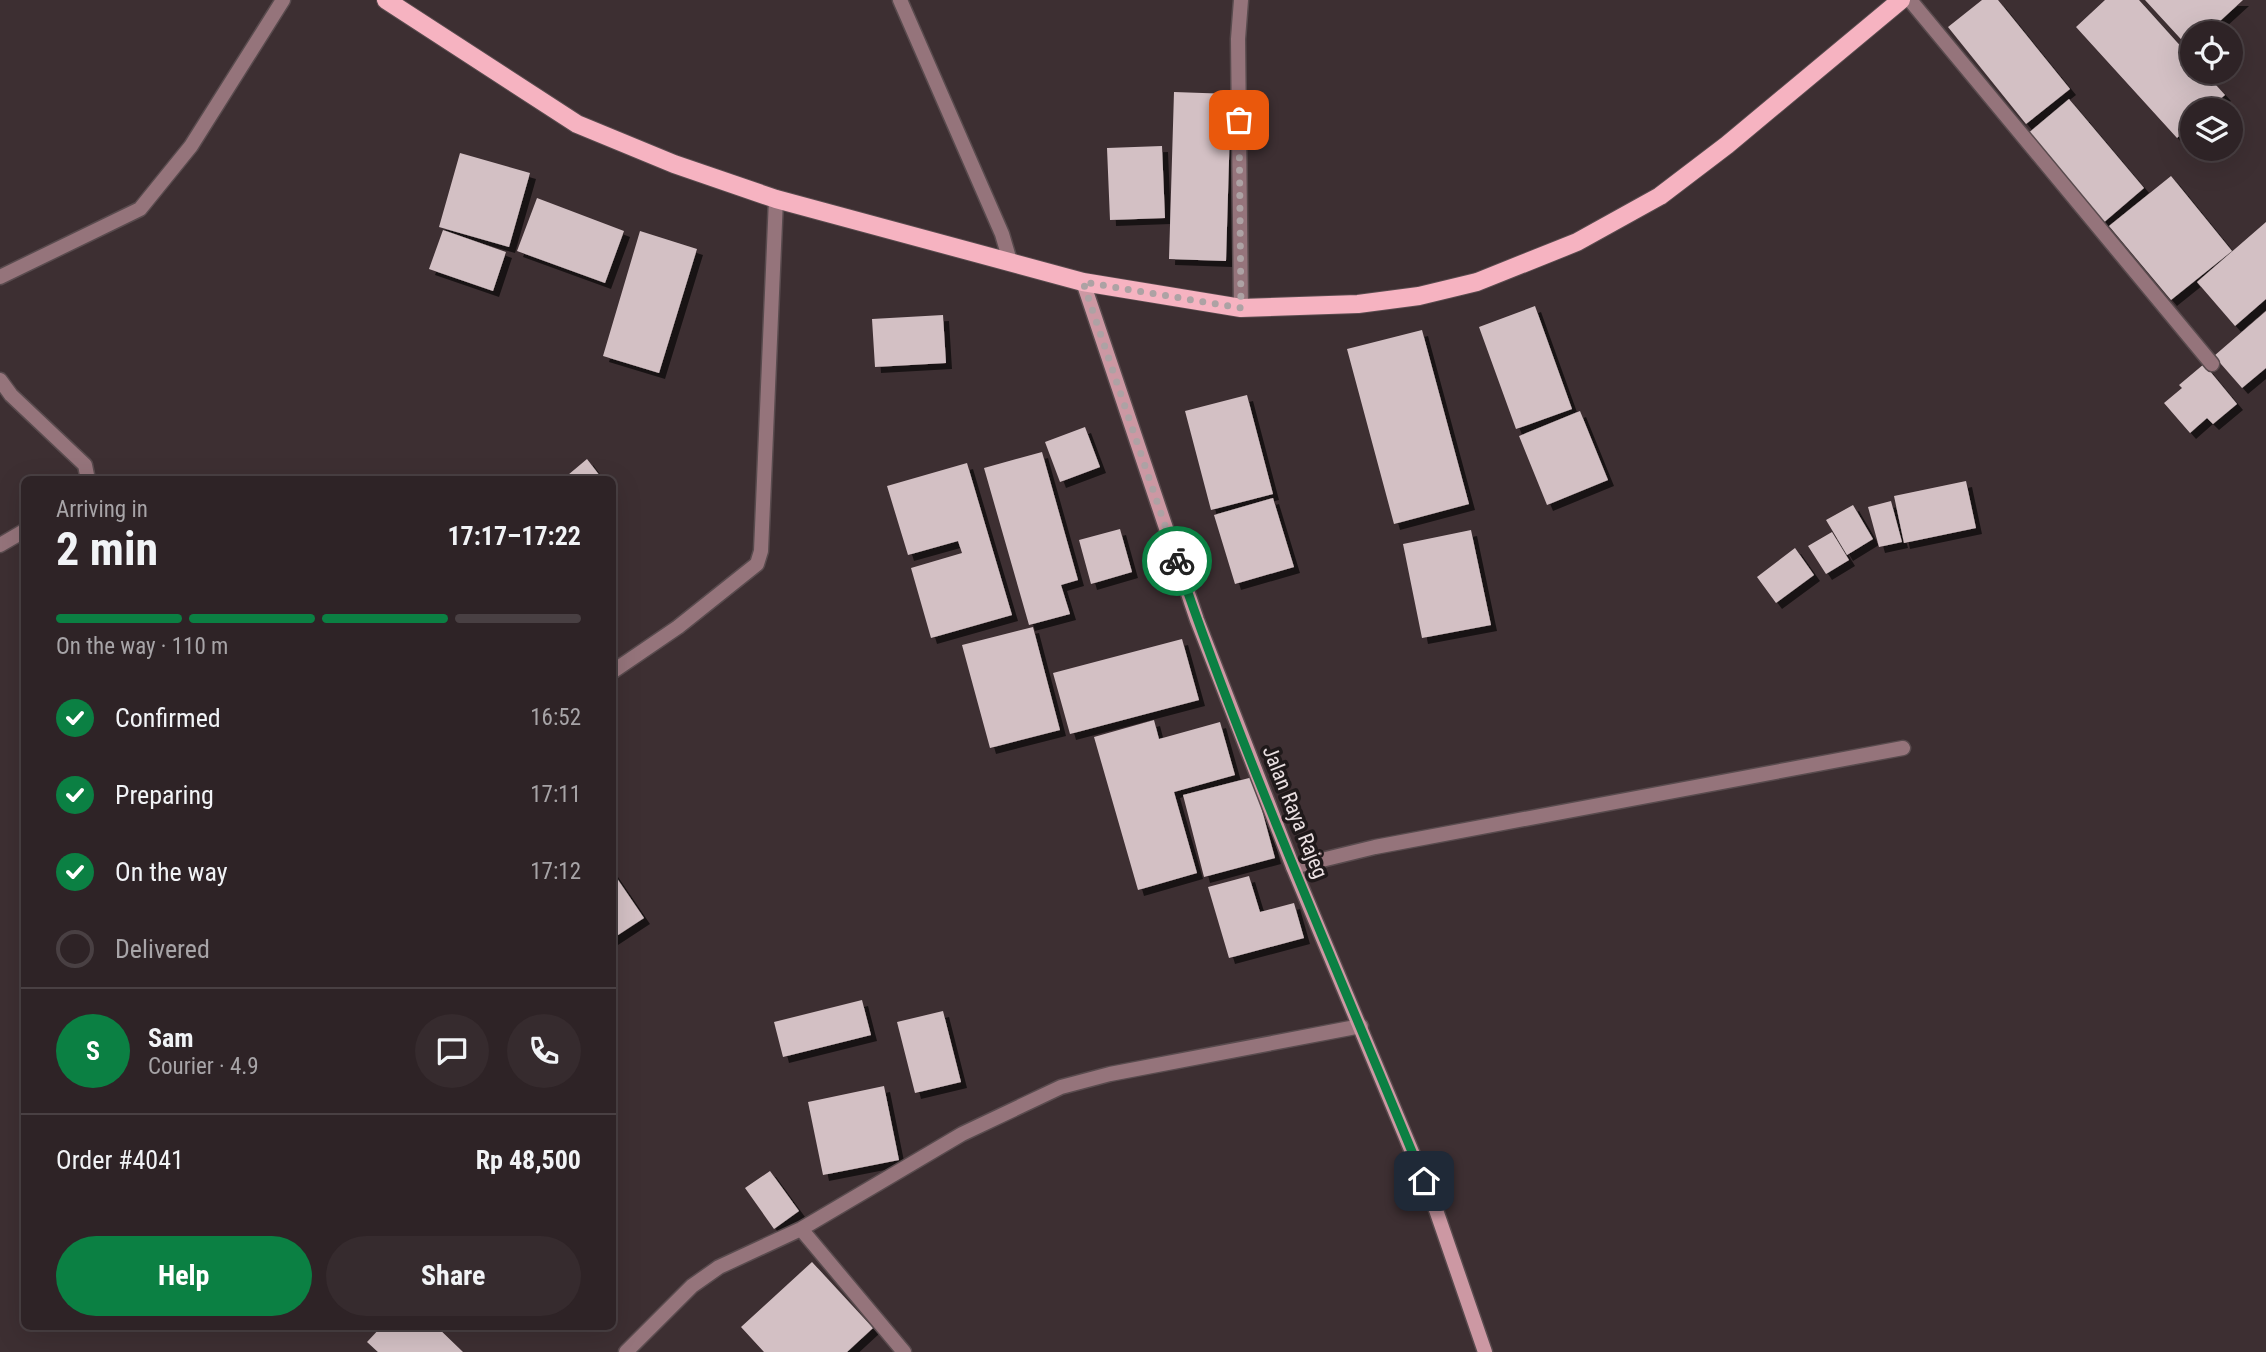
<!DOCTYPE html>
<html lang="en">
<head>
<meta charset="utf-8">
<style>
  body { margin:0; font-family:"Roboto Condensed",sans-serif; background:#362b2e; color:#f1f3f6; height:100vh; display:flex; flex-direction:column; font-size:26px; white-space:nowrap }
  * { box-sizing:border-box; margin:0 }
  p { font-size:23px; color:#a7a4a7 }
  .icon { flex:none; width:38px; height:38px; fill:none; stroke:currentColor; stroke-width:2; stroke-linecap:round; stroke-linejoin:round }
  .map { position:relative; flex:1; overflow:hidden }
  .sheet { position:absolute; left:21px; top:476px; width:595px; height:854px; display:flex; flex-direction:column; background:#2e2326; border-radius:10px; box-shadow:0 7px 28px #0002,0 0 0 2px #494043 }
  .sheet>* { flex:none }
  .fabs { position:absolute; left:2180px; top:21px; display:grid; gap:14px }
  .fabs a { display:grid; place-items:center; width:63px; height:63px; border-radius:50%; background:#2e2326; box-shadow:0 7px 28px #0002,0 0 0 2px #494043; font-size:35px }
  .pin { position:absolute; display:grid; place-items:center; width:60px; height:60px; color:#fff; margin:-30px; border-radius:14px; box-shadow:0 4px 10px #0006 }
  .courier { position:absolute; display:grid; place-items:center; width:70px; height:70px; margin:-35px; border:5px solid #0b8043; border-radius:50%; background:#fff; color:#222; box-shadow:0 2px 9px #0007 }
  .headline em { font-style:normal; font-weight:700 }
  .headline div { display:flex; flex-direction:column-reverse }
  .headline { display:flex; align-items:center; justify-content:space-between; height:119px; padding:0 35px }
  h1 { font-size:46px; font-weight:700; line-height:52px }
  .bar { display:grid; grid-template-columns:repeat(4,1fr); gap:10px 7px; align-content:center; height:84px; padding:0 35px }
  .bar i { height:9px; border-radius:5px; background:#494043 }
  .bar .selected { background:#0b8043 }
  .bar p { grid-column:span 4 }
  .line { display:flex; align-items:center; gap:18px; padding:0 35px; border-top:2px solid #494043 }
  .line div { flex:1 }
  .round { display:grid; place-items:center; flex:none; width:74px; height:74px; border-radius:37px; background:#362b2e }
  ol { padding:0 35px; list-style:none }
  li { display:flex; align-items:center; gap:21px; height:77px }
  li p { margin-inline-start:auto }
  li .icon { padding:7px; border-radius:50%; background:#0b8043; color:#fff; stroke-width:4 }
  li:last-child { color:#a7a4a7 }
  li i { width:38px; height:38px; border:4px solid #494043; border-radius:50% }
  .cta { display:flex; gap:14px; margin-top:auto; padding:14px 35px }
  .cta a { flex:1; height:80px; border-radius:42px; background:#0b8043; color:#fff; font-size:28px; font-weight:700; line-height:80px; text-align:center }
  .cta a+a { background:#362b2e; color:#f1f3f6 }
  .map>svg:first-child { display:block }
  .building { fill:#d3c0c4; filter:url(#shadow) }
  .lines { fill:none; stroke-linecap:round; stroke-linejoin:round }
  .street-casing { stroke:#594b4e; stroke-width:17 }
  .secondary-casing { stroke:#594b4e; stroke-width:17 }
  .primary-casing { stroke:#594b4e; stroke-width:20 }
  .street { stroke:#95747b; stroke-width:14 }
  .secondary { stroke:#cc98a3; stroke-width:14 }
  .primary { stroke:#f6b3c1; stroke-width:18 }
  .done { stroke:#ada2a4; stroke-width:7; stroke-dasharray:0 12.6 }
  .route { stroke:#0b8043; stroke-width:9 }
  .labels { text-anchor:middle; stroke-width:7; stroke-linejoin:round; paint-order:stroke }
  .street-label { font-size:21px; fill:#eae0e2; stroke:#1f191a }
</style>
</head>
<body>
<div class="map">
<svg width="2266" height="1352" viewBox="0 0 2266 1352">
  <defs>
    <filter id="shadow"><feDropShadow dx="6" dy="6" stdDeviation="0" flood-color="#0009"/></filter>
  </defs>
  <rect width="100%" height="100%" fill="#3d2f32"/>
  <!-- building -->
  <path class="building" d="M1982,0H1998L2070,89L2026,124L1948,27Z
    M2105,0H2139L2193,60V72H2204L2225,95L2207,110H2193V123L2177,138L2076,27Z
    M2145,0H2243L2207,33H2193L2190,49Z
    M1174,92L1231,94L1226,261L1169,259Z
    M2069,99L2144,188L2102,224L2026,135Z
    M1162,146L1165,218L1110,220L1107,148Z
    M460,153L530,173L509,247L439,227Z
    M2171,176L2232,251L2171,300L2109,226Z
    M537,198L624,231L605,283L517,251Z
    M2266,222V299L2235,326L2197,282Z
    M443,230L506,252L493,291L429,269Z
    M640,231L697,249L659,373L603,356Z
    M1535,306L1572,409L1516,429L1479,327Z
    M2266,311V368L2242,388L2214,356Z
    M943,315L946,363L875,367L872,319Z
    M1422,330L1469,504L1394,524L1347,349Z
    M2204,364L2237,404L2213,424L2207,418L2190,433L2164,403L2182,388L2179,385Z
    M1247,395L1273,494L1211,510L1185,411Z
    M1580,411L1608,480L1547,505L1519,436Z
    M1085,427L1100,467L1060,482L1045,442Z
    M1042,452L1078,580L1061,585L1070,614L1029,625L984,468Z
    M587,459L603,480H562Z
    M967,463L1012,615L931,638L911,568L962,553L958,541L908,555L887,486Z
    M1966,481L1976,528L1904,543L1894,496Z
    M1273,498L1294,567L1235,584L1214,515Z
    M1891,501L1902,542L1879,547L1868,507Z
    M1853,505L1873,539L1847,555L1826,520Z
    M1120,529L1132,572L1091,584L1079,540Z
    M1471,530L1491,625L1422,638L1403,544Z
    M1832,532L1849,560L1826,574L1808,546Z
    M1795,548L1814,575L1776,603L1757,577Z
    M1033,627L1060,730L990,748L962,645Z
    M1182,639L1199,700L1070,734L1053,673Z
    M1154,720L1159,739L1220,722L1235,775L1174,792L1197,873L1138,890L1094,737Z
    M1253,777L1275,858L1204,877L1183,795Z
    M612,871L644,918L612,939Z
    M1249,876L1260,912L1294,903L1304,938L1229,958L1208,887Z
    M862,1000L871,1035L783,1057L774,1022Z
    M943,1011L961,1082L915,1093L897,1022Z
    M884,1086L899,1160L823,1175L808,1102Z
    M770,1171L799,1211L774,1229L745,1188Z
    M812,1262L873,1328L847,1352H764L741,1327Z
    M382,1326H436L463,1352H378L367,1342Z"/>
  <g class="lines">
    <!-- street casing -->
    <g class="street-casing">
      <path id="street" d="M900,0L1002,234L1010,261
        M1910,0L2212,364
        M0,277L140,209L191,146L283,0
        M1241,308L1238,39L1241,0
        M0,380L11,395L85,465L88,480
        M0,545L24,531
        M612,672L678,627L757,564L761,551L776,199
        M1293,867L1375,847L1903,748
        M801,1229L904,1352
        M626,1352L692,1286L719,1267L801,1229L962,1134L1061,1087L1110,1074L1361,1026"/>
    </g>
    <!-- secondary casing -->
    <g class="secondary-casing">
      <path id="secondary" d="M1083,282L1197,620L1293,867L1435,1207L1485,1352"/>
    </g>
    <!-- primary casing -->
    <g class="primary-casing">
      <path id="primary" d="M386,0L577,124L674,164L776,199L1083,282L1241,308L1358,304L1419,296L1477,282L1577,242L1660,196L1727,145L1901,0"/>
    </g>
    <!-- street -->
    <use href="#street" class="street"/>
    <!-- secondary -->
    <use href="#secondary" class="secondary"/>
    <!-- primary -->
    <use href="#primary" class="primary"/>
  </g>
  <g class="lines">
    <!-- done -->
    <path class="done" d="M1177,561L1083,282L1241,308L1239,120"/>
    <!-- route -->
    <path class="route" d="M1177,561C1249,772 1340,975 1424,1181"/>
  </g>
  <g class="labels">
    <!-- street labels -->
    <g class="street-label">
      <text transform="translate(1295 812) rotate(68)" y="7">Jalan Raya Rajeg</text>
    </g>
  </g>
</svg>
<div class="fabs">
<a><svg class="icon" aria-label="locate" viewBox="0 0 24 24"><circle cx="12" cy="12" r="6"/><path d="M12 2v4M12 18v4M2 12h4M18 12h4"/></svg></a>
<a><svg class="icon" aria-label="layers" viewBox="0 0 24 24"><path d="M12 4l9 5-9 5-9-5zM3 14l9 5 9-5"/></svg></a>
</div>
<div class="pin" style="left:1239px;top:120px;background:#ea580c"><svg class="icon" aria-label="bag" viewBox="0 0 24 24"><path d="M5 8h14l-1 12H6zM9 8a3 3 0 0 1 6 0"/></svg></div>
<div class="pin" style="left:1424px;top:1181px;background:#1f2937"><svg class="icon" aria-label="home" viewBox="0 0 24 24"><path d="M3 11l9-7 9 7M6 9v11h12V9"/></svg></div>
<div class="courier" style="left:1177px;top:561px"><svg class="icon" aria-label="bike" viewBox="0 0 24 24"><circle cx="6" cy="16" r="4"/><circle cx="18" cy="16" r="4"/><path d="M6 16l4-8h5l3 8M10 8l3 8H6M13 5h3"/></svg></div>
<section class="sheet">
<div class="headline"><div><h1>2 min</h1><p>Arriving in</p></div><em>17:17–17:22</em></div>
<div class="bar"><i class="selected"></i><i class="selected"></i><i class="selected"></i><i></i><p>On the way · 110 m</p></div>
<ol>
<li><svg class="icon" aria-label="check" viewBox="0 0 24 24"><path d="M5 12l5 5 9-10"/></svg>Confirmed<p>16:52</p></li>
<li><svg class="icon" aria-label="check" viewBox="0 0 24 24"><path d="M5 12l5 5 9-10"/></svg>Preparing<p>17:11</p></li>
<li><svg class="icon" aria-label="check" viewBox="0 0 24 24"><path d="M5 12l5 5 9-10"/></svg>On the way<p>17:12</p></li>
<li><i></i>Delivered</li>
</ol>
<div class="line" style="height:126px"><b class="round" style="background:#0b8043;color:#fff">S</b><div><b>Sam</b><p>Courier · 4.9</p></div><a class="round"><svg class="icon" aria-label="chat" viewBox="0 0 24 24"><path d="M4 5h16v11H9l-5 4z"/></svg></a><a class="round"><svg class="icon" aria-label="phone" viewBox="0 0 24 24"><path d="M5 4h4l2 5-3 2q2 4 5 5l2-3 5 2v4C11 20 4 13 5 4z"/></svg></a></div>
<div class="line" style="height:91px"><div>Order #4041</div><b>Rp 48,500</b></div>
<div class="cta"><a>Help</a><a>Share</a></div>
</section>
</div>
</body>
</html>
